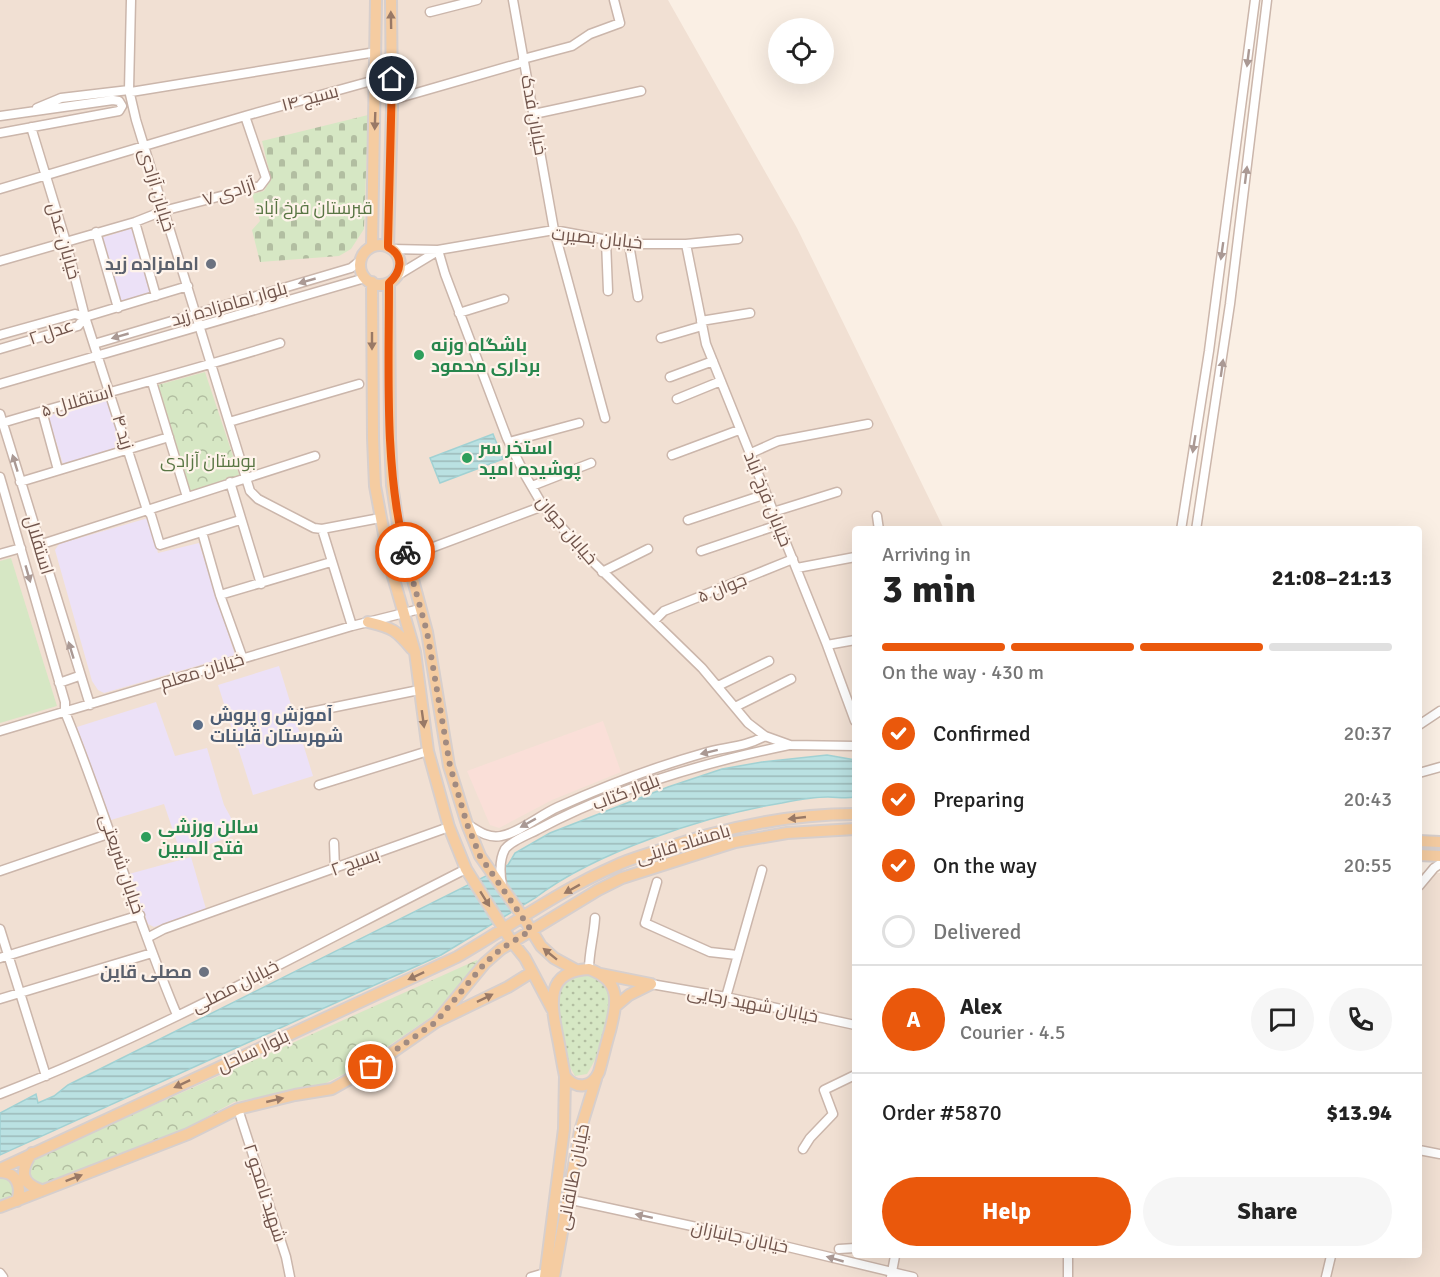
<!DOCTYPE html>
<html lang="en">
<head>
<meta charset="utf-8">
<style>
  body { margin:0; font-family:Signika,Cairo,sans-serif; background:#f6f6f6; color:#222; height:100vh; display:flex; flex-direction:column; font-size:22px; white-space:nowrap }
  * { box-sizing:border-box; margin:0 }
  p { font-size:20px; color:#767676 }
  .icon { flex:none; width:33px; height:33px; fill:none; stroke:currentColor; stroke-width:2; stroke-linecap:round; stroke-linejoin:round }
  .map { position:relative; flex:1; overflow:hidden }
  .drawer { position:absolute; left:852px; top:526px; width:570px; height:732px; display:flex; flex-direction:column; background:#fff; border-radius:6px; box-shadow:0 6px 24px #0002 }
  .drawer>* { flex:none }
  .buttons { position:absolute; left:768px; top:18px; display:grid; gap:12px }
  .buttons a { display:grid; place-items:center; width:66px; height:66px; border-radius:50%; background:#fff; box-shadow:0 6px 24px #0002; font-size:30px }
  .pin { position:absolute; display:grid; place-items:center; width:51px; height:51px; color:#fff; margin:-26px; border:3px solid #fff; border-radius:50%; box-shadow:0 2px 6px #0007 }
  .courier { position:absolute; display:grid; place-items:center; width:60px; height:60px; margin:-30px; border:4px solid #ea580c; border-radius:50%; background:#fff; color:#222; box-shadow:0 2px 8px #0007 }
  .summary em { font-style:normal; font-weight:700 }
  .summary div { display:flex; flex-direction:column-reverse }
  .summary { display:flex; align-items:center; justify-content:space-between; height:102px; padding:0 30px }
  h1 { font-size:39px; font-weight:700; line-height:45px }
  .bar { display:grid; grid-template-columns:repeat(4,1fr); gap:9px 6px; align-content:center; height:72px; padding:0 30px }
  .bar i { height:8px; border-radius:4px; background:#e0e0e0 }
  .bar .on { background:#ea580c }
  .bar p { grid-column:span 4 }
  .line { display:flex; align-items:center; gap:15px; padding:0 30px; border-top:2px solid #e0e0e0 }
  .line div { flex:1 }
  .round { display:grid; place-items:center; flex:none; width:63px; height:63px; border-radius:32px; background:#f6f6f6 }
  ol { padding:0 30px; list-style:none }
  li { display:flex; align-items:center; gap:18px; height:66px }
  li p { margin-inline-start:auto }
  li .icon { padding:6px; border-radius:50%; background:#ea580c; color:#fff; stroke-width:4 }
  li:last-child { color:#767676 }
  li i { width:33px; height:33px; border:3px solid #e0e0e0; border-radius:50% }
  .action { display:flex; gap:12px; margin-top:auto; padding:12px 30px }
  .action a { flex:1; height:69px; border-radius:36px; background:#ea580c; color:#fff; font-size:24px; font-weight:700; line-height:69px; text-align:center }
  .action a+a { background:#f6f6f6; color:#222 }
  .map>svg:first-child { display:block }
  .residential { fill:#f1e0d3 }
  .commercial { fill:#fadfd8 }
  .education { fill:#ece1f7 }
  .grass { fill:url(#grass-dots) }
  .forest { fill:url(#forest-crowns) }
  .cemetery { fill:url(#cemetery-stones) }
  .pitch { fill:#d6e7c4 }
  .water { fill:url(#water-rules); stroke:#a1d1d3; stroke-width:1.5 }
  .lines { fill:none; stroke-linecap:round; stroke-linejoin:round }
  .minor-casing { stroke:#cbb6ab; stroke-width:11 }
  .major-casing { stroke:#d7cfcd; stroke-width:14 }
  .minor { stroke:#fff; stroke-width:8 }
  .major { stroke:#f5cca1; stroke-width:10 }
  .oneway { fill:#997966 }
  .oneway2 { fill:#aa9994 }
  .done { stroke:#a18b81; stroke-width:6; stroke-dasharray:0 10.8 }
  .route { stroke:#ea580c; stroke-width:8 }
  .worship-dot { fill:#6b7280; stroke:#fef3ea; stroke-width:2 }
  .leisure-dot { fill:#2e9e5b; stroke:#fef3ea; stroke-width:2 }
  .service-dot { fill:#5c6f8a; stroke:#fef3ea; stroke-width:2 }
  .labels { text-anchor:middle; stroke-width:4.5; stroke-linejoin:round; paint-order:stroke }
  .street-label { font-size:18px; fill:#71554c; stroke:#fef3ea }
  .park-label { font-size:18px; fill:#597644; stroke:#fef3ea }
  .worship-label { font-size:18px; font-weight:bold; fill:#5b616d; stroke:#fef3ea; text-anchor:end }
  .leisure-label { font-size:18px; font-weight:bold; fill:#27864d; stroke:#fef3ea; text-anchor:start }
  .service-label { font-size:18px; font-weight:bold; fill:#4e5e75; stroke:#fef3ea; text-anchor:start }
</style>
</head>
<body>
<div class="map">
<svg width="1440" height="1277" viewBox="0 0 1440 1277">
  <defs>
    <pattern id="grass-dots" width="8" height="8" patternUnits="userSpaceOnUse" patternTransform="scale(1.5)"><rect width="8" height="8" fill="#d6e7c4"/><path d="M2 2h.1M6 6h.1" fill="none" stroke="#b2bea1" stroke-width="1.8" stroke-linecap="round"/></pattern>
    <pattern id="forest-crowns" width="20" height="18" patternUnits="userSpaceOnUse" patternTransform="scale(1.5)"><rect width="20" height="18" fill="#d6e7c4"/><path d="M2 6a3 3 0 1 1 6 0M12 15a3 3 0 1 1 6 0" fill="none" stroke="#b2bea1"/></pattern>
    <pattern id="cemetery-stones" width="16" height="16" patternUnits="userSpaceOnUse" patternTransform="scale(1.5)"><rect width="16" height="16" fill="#d6e7c4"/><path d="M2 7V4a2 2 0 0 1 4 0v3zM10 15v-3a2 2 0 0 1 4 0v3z" fill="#b2bea1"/></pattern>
    <pattern id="water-rules" width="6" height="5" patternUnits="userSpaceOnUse" patternTransform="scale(1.5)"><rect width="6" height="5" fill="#bae1e2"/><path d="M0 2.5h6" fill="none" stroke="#9cb9b9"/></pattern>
  </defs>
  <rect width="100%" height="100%" fill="#faefe4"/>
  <!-- residential -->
  <path class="residential" d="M0,0H668L797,228L944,529L855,530V1256H1419V872L1440,873V1277H0Z"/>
  <!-- commercial -->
  <path class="commercial" d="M603,721L621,772L552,800L499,828L490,825L467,771Z"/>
  <!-- education -->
  <path class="education" d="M133,228L152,293L120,302L101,238Z
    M106,398L121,446L63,464L48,416Z
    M148,518L158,553L199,543L235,655L104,693L98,690L92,681L55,550L59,544Z
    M279,666L313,776L253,795L218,685Z
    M156,702L175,756L207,748L224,805L236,827L233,836L181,854L164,804L111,820L77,727Z
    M191,857L206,909L154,927L148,924L129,874Z"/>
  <!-- grass -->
  <path class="grass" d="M584,974L598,979L610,990C609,1027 606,1042 587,1074L575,1076L567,1062L556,998L560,987L570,977Z"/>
  <!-- forest -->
  <path class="forest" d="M205,372L240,477L191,494L158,385Z
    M477,960L479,962L434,1015L356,1068L322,1085L234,1102L185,1129L39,1186L29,1177V1165L34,1159Z
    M2,1177L9,1179L13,1185L14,1195L0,1200V1178Z"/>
  <!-- cemetery -->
  <path class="cemetery" d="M368,115L364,229L351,249L339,256L260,262L252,230L260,221L252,194L264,191L271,179L262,141Z"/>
  <!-- pitch -->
  <path class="pitch" d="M11,558L57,706L0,723V561Z"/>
  <!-- water -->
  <path class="water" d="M493,434L503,459L440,483L430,458Z
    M827,755L855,760V797C846,799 837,797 828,797C812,797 797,800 782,803C708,815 595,852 535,898L441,955L0,1155V1113L36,1094L38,1103L54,1096L68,1085L508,865L515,853L550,833L668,787L722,769L762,762Z"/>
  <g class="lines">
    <!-- minor casing -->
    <g class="minor-casing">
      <path id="minor" d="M131,0L129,90L136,120L250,491L258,499L314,528L322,529L380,518
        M513,0L554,230L605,418
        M430,12L477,0
        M523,59L572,46L590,34L620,23L614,0
        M131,92L376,52
        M392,100L524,62
        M37,108L61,98L129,90
        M534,114L641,91
        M0,116L113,100L119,101L122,106L119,111L0,133
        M31,127L66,242L85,317L147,510L151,515L160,545L240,520
        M0,189L245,116L375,80
        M135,222L156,296
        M96,232L118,308
        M606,241L608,291
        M629,244L638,297
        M686,244L706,344L827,645L855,721
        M392,249L438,250L554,230L629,244H686L738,239
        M438,250L445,274L507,438L525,475L543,506L587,556L702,668L748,723L765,736L790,745L855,746
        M0,261L135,222L163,211L260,186L266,178L245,116
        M398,275L436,252
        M459,313L504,299
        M85,317L188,286
        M701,321L750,313
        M0,335L75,314L85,317
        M661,338L702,326
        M94,344L351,268L361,260
        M0,349L78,326L85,317
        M670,377L713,361
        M152,382L187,497
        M0,384L365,278
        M677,399L721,381
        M42,411L58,470
        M0,414L90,705
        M229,422L359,384
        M2,423C95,395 188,372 280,343
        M509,442L579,423
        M749,454L778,441L868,424
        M672,455L739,430
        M0,477L65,702V712C106,812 135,916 177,1015
        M20,482L169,437
        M230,482L261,584
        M532,486L591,463
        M773,512L837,492
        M877,516L879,530
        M688,520L766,494
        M322,529L352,626
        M1181,530L1209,351L1255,0
        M1196,530L1230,304L1267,0
        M202,532L220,595L243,659
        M39,545L315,456
        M701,551L778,525
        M0,554L21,548
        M407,557L543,506
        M797,568L855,557
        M602,572L648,549
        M220,595L331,562
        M654,621L664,611L793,559
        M827,645L855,640
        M59,683L79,676
        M718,686L769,661
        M735,707L791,679
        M296,715L419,690
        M1419,725L1440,711
        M0,731L352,626L420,609
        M1419,773L1440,767
        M319,785L428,751
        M467,824C477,830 488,839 501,836C519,833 540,815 558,807C605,786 654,767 704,753C725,747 746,747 765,736
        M334,843L335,869
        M0,871L111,833
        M657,882L645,923L710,952L737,955
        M502,885C500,874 499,860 505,849C511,841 527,835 537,830C615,788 702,763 789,745
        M1419,886L1434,868L1440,864
        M0,929L46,1076
        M147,938L164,929L449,827
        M0,958L140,915
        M589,969C589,952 594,936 595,918
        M651,984L726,997L855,1025
        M726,997L762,870
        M0,999L152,953
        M0,1094C160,1032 313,946 466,869
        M238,1109L286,1257L290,1277
        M803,1149L810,1138L833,1114L824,1090L855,1075
        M1419,1150L1440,1154
        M567,1199L784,1246L913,1277
        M839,1249L855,1248
        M1068,1256V1277
        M0,1273L3,1277
        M531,1277L545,1273
        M891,1277L895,1256
        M1326,1277L1331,1256"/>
    </g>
    <!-- major casing -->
    <g class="major-casing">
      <path id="major" d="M360 265a20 20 0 1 1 40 0a20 20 0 1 1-40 0Z
        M372,246L376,0
        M388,247L392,108L391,0
        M372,282L373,438L375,486L390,566L415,652L428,751L449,827L466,869L512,942L525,958L552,1009
        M389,283L390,438L392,485L398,524L427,632L449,766L467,824L480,856L523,917L541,946L554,958L576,970
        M368,622C393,628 396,630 412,649
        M1419,841L1440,842
        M1419,855L1440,856
        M589,969C622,981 617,1002 610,1031C606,1044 603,1058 599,1072C592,1088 576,1090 565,1076C562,1062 560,1048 557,1034C551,1003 545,971 589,969Z
        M601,974L651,984
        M616,1006L629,995L651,984
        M438,1020L485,963L501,949L598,890L622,878L735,842L787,833L855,829
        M32,1153C20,1170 20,1183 41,1190
        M0,1169L457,957C509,927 560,890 615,866C627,860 641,856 654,852C718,829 787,814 855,814
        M0,1172C17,1172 22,1187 17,1201
        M0,1207L188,1134L238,1109L295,1095L332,1089L371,1067L436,1022L508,987L532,972
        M545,1277L564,1129L565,1076
        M554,1277L580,1131L596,1079"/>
    </g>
    <!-- minor -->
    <use href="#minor" class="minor"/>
    <!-- major -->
    <use href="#major" class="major"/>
  </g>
  <!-- one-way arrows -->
  <defs><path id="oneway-solid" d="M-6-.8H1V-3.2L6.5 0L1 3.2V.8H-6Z" transform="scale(1.5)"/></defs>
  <g class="oneway">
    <use href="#oneway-solid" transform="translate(391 20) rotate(-91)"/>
    <use href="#oneway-solid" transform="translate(375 121) rotate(92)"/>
    <use href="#oneway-solid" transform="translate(372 341) rotate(90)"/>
    <use href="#oneway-solid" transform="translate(423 719) rotate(82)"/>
    <use href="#oneway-solid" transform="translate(797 818) rotate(174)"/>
    <use href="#oneway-solid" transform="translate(572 889) rotate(151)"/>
    <use href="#oneway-solid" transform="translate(485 899) rotate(58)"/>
    <use href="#oneway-solid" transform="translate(550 954) rotate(-141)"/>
    <use href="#oneway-solid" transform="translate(416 976) rotate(155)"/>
    <use href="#oneway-solid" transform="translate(485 998) rotate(-26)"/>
    <use href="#oneway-solid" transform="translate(182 1084) rotate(155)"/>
    <use href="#oneway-solid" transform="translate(275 1100) rotate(-13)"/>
    <use href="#oneway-solid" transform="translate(74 1178) rotate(-21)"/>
  </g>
  <g class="oneway2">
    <use href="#oneway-solid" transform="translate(1248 58) rotate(97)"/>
    <use href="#oneway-solid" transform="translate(1246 175) rotate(-83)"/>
    <use href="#oneway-solid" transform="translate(1222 251) rotate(98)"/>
    <use href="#oneway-solid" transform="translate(307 281) rotate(164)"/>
    <use href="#oneway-solid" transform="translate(120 336) rotate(164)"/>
    <use href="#oneway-solid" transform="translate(1222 368) rotate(-82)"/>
    <use href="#oneway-solid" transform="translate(1194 444) rotate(99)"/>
    <use href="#oneway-solid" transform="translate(15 463) rotate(-107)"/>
    <use href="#oneway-solid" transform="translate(28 574) rotate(74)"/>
    <use href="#oneway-solid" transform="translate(71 650) rotate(-107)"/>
    <use href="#oneway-solid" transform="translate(709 752) rotate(166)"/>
    <use href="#oneway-solid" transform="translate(528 823) rotate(151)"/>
    <use href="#oneway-solid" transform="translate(644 1216) rotate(-168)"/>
    <use href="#oneway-solid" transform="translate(835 1259) rotate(-164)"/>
  </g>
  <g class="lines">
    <!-- done -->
    <path class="done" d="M371,1067L436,1022L485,963L501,949L531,930L480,856L467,824L450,766L427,632L405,552"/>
    <!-- route -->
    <path class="route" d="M392,79L388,243V247C405,256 401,272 389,283C389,373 384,464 405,552"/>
  </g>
  <!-- markers -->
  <g class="worship-dot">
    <circle cx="211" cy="264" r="6"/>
    <circle cx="204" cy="972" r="6"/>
  </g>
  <g class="leisure-dot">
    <circle cx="419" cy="355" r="6"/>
    <circle cx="467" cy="458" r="6"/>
    <circle cx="146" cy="837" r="6"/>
  </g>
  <circle class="service-dot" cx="198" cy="725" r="6"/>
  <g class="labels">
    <!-- street labels -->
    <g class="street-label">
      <text transform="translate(310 98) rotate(-15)" y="6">بسیج ۱۴</text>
      <text transform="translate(534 115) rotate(80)" y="6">خیابان فدک</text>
      <text transform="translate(157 190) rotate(73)" y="6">خیابان آزادی</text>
      <text transform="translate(229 192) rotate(-18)" y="6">آزادی ۷</text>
      <text transform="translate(597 238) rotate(6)" y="6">خیابان بصیرت</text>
      <text transform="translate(64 241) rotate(74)" y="6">خیابان عدل</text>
      <text transform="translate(229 304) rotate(-16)" y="6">بلوار امامزاده زید</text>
      <text transform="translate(51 332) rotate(-19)" y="6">عدل ۲</text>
      <text transform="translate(77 401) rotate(-16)" y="6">استقلال ۵</text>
      <text transform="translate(123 432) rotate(73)" y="6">زید ۴</text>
      <text transform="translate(768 499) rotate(68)" y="6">خیابان فرخ آباد</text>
      <text transform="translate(567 530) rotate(50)" y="6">خیابان جوان</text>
      <text transform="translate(39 545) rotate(73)" y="6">استقلال</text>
      <text transform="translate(722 588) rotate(-22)" y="6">جوان ۵</text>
      <text transform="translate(202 671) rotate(-17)" y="6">خیابان معلم</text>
      <text transform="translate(626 792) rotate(-21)" y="6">بلوار کتاب</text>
      <text transform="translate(683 844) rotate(-17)" y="6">بامشاد قاینی</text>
      <text transform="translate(355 862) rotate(-20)" y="6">بسیج ۲</text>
      <text transform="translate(122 864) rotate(71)" y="6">خیابان شریعتی</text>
      <text transform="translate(235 986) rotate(-27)" y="6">خیابان مصلی</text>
      <text transform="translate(753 1004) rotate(11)" y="6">خیابان شهید رجایی</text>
      <text transform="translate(253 1051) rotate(-25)" y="6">بلوار ساحل</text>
      <text transform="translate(573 1177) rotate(-79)" y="6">خیابان طالقانی</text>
      <text transform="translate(265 1193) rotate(72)" y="6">شهید نامجو ۲</text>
      <text transform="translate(740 1237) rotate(12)" y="6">خیابان جانبازان</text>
    </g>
    <!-- park labels -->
    <g class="park-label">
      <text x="314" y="214">قبرستان فرخ آباد</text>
      <text x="208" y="467">بوستان آزادی</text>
    </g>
    <!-- worship labels -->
    <g class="worship-label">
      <text x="199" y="270">امامزاده زید</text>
      <text x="192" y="978">مصلی قاین</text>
    </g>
    <!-- leisure labels -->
    <g class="leisure-label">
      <text x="431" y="351">باشگاه وزنه<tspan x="431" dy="21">برداری محمود</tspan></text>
      <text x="479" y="454">استخر سر<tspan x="479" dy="21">پوشیده امید</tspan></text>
      <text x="158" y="833">سالن ورزشی<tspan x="158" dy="21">فتح المبین</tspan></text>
    </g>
    <!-- service labels -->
    <g class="service-label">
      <text x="210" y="721">آموزش و پروش<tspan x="210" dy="21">شهرستان قاینات</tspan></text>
    </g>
  </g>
</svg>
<div class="buttons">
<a><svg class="icon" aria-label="locate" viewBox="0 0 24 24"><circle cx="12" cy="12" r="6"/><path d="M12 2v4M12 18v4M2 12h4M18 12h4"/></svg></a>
</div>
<div class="pin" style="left:371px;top:1067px;background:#ea580c"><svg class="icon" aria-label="bag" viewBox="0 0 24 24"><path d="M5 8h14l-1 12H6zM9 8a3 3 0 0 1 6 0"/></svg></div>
<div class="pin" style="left:392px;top:79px;background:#1f2937"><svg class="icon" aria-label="home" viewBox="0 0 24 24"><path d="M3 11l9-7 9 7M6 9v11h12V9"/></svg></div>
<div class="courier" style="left:405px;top:552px"><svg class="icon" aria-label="bike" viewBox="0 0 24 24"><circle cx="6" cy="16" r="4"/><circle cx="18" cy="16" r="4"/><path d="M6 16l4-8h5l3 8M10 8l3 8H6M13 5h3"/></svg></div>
<section class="drawer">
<div class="summary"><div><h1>3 min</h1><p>Arriving in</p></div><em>21:08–21:13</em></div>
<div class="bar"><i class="on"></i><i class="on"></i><i class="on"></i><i></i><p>On the way · 430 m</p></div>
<ol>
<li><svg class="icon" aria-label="check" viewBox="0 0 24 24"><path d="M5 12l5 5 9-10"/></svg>Confirmed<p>20:37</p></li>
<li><svg class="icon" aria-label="check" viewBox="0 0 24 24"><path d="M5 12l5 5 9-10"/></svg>Preparing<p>20:43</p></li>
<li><svg class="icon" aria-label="check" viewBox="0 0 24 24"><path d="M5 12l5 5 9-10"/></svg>On the way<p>20:55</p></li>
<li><i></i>Delivered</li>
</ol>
<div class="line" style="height:108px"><b class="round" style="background:#ea580c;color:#fff">A</b><div><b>Alex</b><p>Courier · 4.5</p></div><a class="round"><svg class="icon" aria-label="chat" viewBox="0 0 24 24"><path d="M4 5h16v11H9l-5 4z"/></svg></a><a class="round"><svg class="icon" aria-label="phone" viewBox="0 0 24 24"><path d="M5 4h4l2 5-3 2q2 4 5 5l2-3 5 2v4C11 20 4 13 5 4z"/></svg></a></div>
<div class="line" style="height:78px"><div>Order #5870</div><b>$13.94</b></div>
<div class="action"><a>Help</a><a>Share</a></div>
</section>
</div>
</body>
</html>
